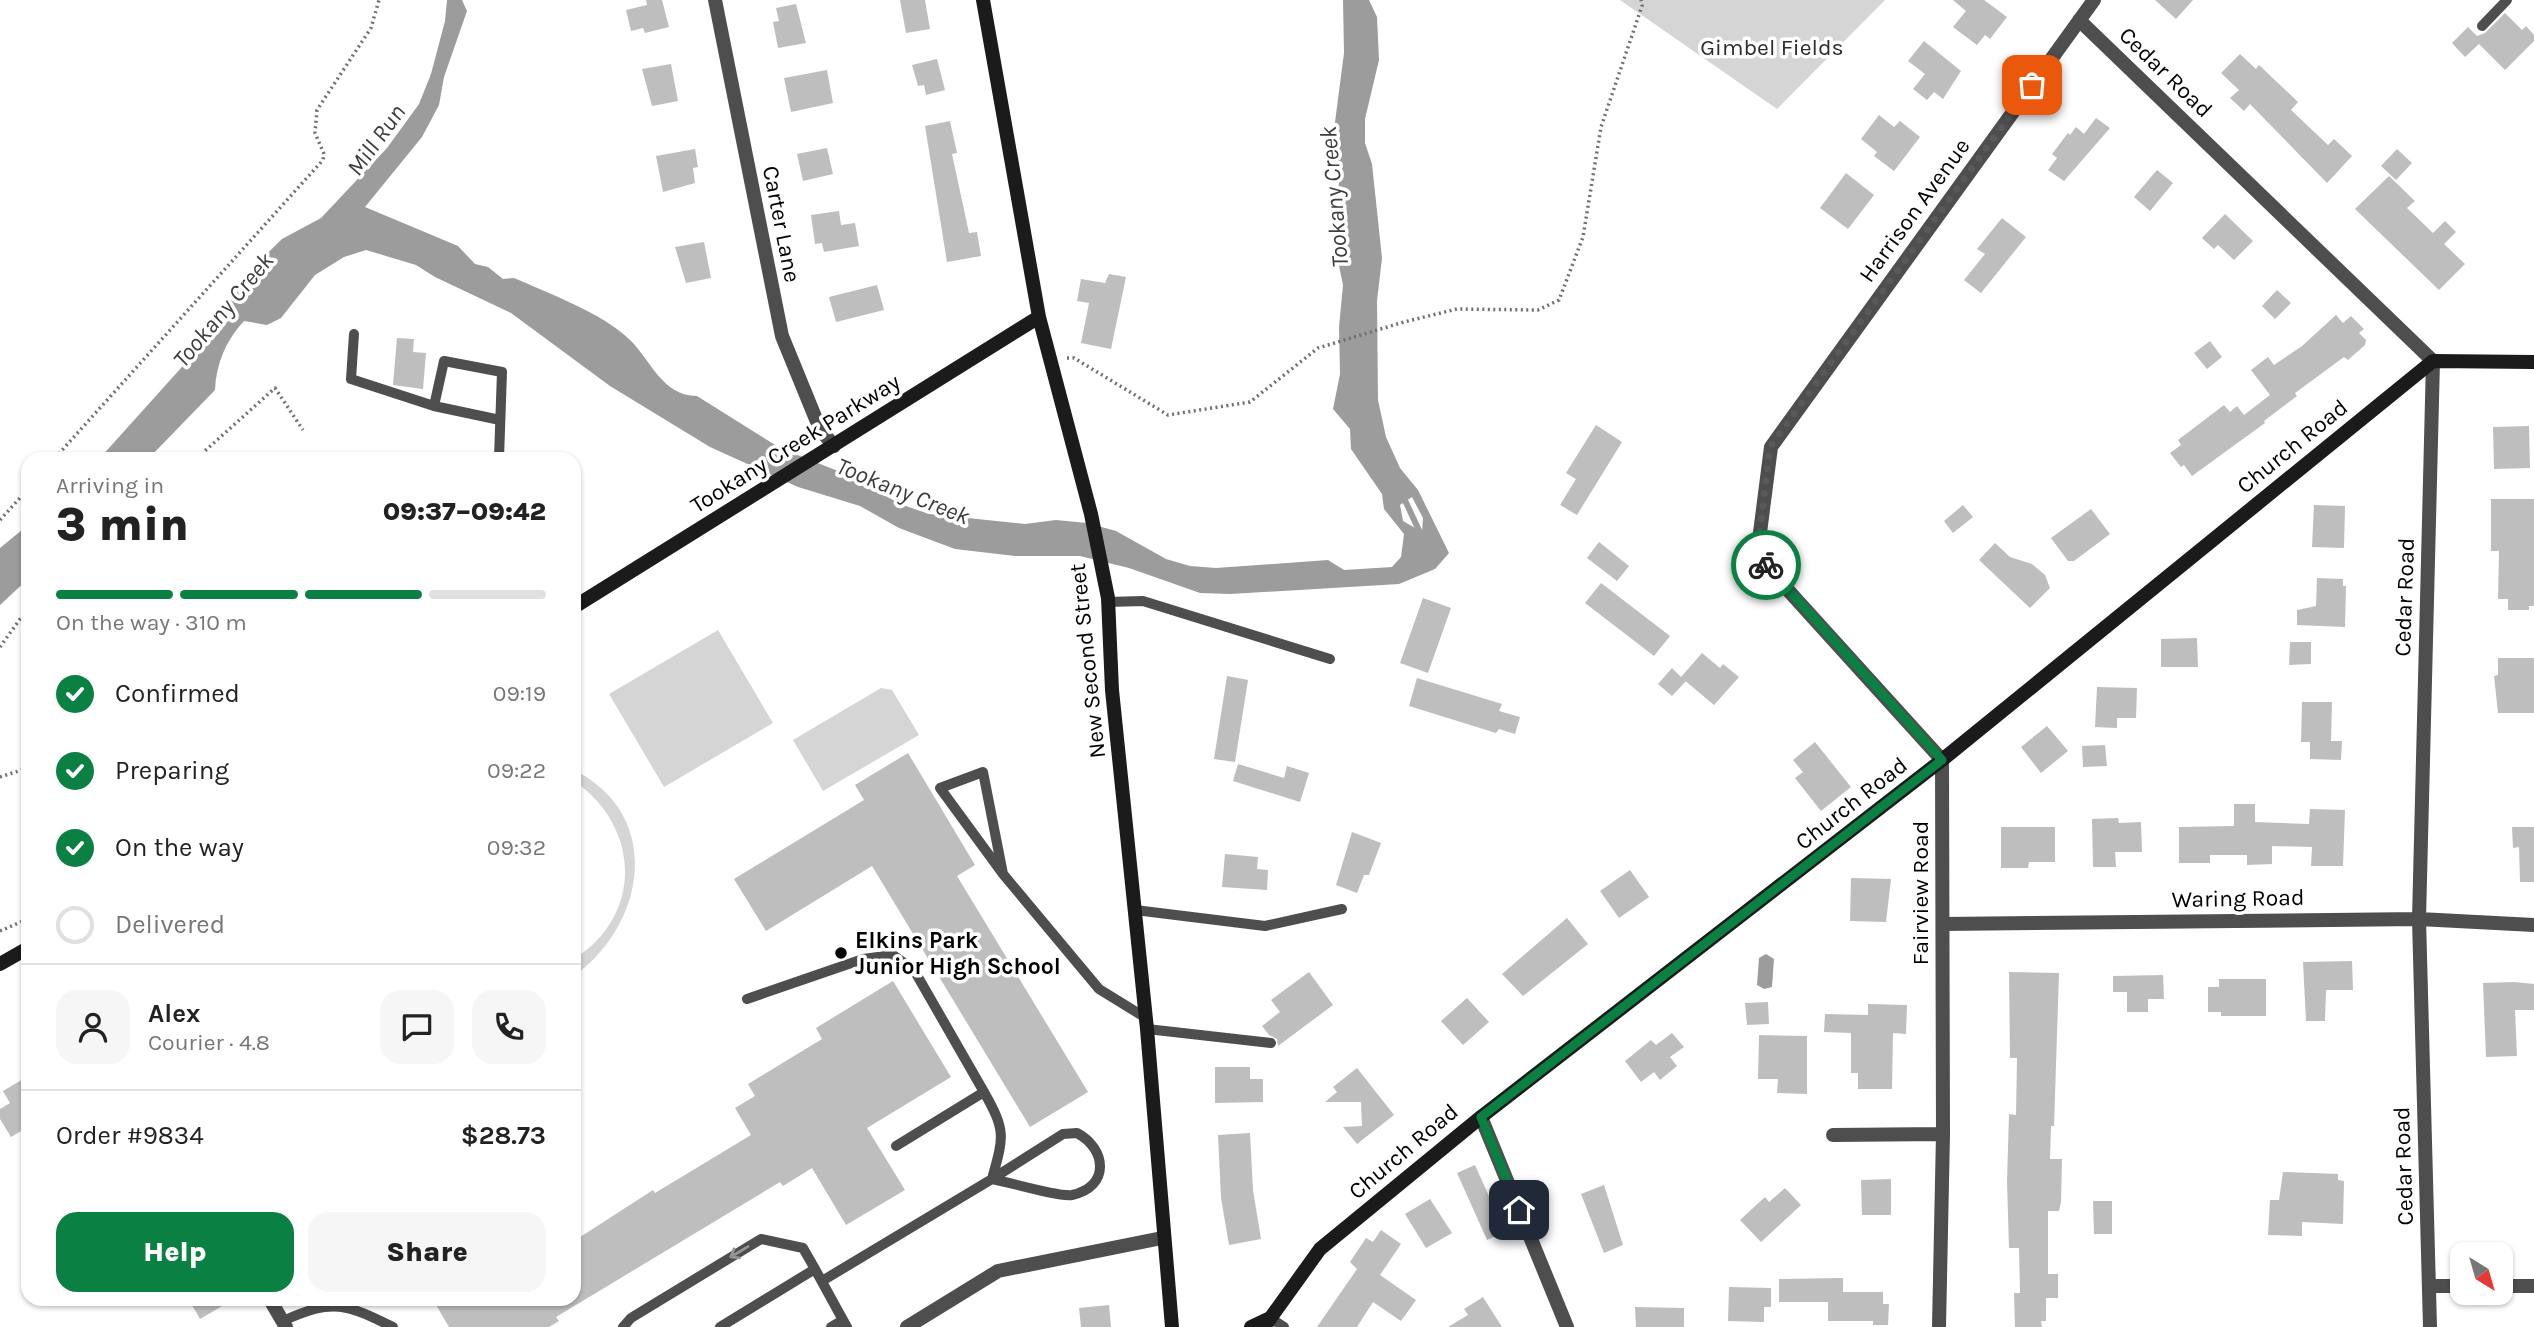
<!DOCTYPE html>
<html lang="en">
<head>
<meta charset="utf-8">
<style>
  body { margin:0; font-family:Karla,sans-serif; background:#f6f6f6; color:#222; height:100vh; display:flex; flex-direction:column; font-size:26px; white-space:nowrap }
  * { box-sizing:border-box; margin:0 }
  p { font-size:23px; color:#767676 }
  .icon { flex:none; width:38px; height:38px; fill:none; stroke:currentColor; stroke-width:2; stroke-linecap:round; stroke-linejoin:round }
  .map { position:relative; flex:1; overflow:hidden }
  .drawer { position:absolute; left:21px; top:452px; width:560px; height:854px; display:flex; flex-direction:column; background:#fff; border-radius:21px; box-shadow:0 2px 5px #0004 }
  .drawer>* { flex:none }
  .needle { width:46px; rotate:143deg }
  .controls { position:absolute; left:2450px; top:1242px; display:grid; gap:14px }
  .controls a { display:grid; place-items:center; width:63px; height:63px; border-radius:14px; background:#fff; box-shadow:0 2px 5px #0004; font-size:35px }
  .pin { position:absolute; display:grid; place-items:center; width:60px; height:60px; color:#fff; margin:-30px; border-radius:14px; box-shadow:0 4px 10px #0006 }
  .courier { position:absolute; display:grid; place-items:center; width:70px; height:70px; margin:-35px; border:5px solid #0b8043; border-radius:50%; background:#fff; color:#222; box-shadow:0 2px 9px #0007 }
  .overview em { font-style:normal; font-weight:800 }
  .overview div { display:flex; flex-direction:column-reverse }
  .overview { display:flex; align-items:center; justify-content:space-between; height:119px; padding:0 35px }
  h1 { font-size:46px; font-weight:800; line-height:52px }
  .bar { display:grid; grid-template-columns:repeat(4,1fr); gap:10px 7px; align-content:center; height:84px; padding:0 35px }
  .bar i { height:9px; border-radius:5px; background:#e0e0e0 }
  .bar .current { background:#0b8043 }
  .bar p { grid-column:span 4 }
  .line { display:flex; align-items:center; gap:18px; padding:0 35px; border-top:2px solid #e0e0e0 }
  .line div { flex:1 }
  .round { display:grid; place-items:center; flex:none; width:74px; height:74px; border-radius:21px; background:#f6f6f6 }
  ol { padding:0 35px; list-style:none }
  li { display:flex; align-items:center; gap:21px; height:77px }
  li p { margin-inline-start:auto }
  li .icon { padding:7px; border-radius:50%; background:#0b8043; color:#fff; stroke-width:4 }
  li:last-child { color:#767676 }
  li i { width:38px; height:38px; border:4px solid #e0e0e0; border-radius:50% }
  .primary-button { display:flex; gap:14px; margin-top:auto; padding:14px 35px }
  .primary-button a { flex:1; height:80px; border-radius:21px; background:#0b8043; color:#fff; font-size:28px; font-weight:800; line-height:80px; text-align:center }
  .primary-button a+a { background:#f6f6f6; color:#222 }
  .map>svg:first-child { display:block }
  .green { fill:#d5d5d5 }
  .water { fill:#9c9c9c; fill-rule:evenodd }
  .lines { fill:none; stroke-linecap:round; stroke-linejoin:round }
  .stream { stroke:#9c9c9c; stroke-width:6 }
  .building { fill:#bebebe }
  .path { stroke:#707070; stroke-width:3.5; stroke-dasharray:2 3.5; stroke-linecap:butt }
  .lane { stroke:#4e4e4e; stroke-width:10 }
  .street { stroke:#4e4e4e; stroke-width:14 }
  .secondary { stroke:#1b1b1b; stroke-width:14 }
  .oneway { stroke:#959595 }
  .done { stroke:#595959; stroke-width:7; stroke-dasharray:0 12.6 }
  .route { stroke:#0b8043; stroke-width:9 }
  .poi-dot { fill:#000; stroke:#fff; stroke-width:2.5 }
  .labels { text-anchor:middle; stroke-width:7; stroke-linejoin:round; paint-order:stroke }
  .park-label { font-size:23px; fill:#2c2c2c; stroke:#fff }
  .street-label { font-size:23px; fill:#000; stroke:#fff }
  .poi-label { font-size:23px; font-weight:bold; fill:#000; stroke:#fff; text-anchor:start }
  .water-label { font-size:24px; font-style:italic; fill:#3d3d3d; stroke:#fff }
</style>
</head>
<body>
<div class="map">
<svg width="2534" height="1327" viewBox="0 0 2534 1327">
  <rect width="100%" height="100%" fill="#fff"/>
  <!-- green -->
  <path class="green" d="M1620,0H1885L1777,109Z
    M718,630L773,723L664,787L609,694Z
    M881,688L892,690L919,735L823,791L793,740Z
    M574,770C664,815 646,924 574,976V959C644,915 640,826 574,781Z"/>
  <!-- water -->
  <path class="water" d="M447,0H462L467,11L444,77L439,105L422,137L365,207L458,246L475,264L488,267L503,279L514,278C548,293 602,313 629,339C651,360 662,396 697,396L780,448L853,477L900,504L929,514L1025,524L1056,520L1087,523L1116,531L1166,559L1190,566L1216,568L1328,560L1344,570L1392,567L1401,557L1404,534L1384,509L1382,494L1351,449L1350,429L1333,409L1340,374L1339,327L1343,285L1337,256L1339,172L1332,145L1344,53L1343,0H1369L1377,17L1379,60L1365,119V143L1372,164L1382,258L1377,301L1378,400L1386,437L1400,468L1418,490L1449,553L1435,569L1399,584L1230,594L1200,593L1129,568L1080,556H1015L955,549L899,528L860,506L798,487L710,447L610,386L511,313L435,277L416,265L366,250L344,257L315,275L281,318L267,325L244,321C226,340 216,364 215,390L149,458H100L190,358L237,292L238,282L282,239L321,218L387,148L419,104L431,74L445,21ZM1412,497L1423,518L1422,532L1403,521L1400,505Z
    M28,525V579L0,605V548Z
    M1766,954L1774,959L1772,987L1764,989L1757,985L1759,958Z"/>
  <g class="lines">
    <!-- stream -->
    <path class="stream" d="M1403,496L1422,537"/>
  </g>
  <!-- building -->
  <path class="building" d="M646,0H662L669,27L645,33L643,28L631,31L626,10L647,5Z
    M900,0H925L930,29L906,33Z
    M1953,0H1984L2007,17L1990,39L1985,35L1977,45L1953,27L1966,11Z
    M2155,0H2193L2176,19Z
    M796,4L806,43L778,48L773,22L779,21L776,8Z
    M2505,13L2522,30L2526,26L2534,35V41L2505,70L2479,44L2465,57L2452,43L2468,27L2477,36L2485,33Z
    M1924,41L1961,71L1943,99L1934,92L1927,100L1913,89L1925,74L1908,61Z
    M2240,54L2256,69L2259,65L2298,102L2291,110L2328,145L2334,139L2352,156L2327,183L2250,104L2244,111L2230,98L2239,90L2221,73Z
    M937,59L945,90L926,95L924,85L918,86L912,65Z
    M671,64L678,101L652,106L642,69Z
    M827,70L833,103L791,112L784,78Z
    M1879,115L1894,127L1900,121L1920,137L1894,171L1874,156L1877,152L1861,139Z
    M2096,118L2110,128L2064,181L2048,170L2057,158L2052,154L2068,133L2070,135L2076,127L2084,134Z
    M950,121L957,153L952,154L969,233L977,232L981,256L947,262L925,126Z
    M827,148L833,174L803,181L797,154Z
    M695,149L698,167L693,168L695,183L663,192L656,156Z
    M2397,149L2412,163L2396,180L2381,166Z
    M2157,170L2173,183L2150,211L2134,197Z
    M1846,173L1874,195L1848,229L1820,208Z
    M2389,176L2415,201L2407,208L2433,233L2445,221L2456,232L2444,244L2465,264L2439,290L2355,209Z
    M839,211L841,225L855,223L859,246L824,252L822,243L815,244L811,215Z
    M2225,214L2253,241L2234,260L2218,245L2214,249L2202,238Z
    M2002,218L2026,237L1981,293L1964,280L1985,254L1977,249Z
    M704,242L711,278L686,283L675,247Z
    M1109,274L1126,277L1111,349L1081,343L1089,303L1077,301L1081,279L1105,283Z
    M877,285L884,310L836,322L829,297Z
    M2277,290L2291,303L2275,319L2262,306Z
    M2336,315L2343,323L2351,316L2364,329L2359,333L2366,340L2365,345L2348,360L2344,357L2295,393L2297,396L2264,421L2265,423L2192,476L2184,465L2181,467L2170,453L2181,445L2178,440L2224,405L2230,412L2237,406L2244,415L2270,395L2251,370L2268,357L2274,365L2302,346Z
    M397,338L414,339L413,352L426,353L423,389L393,385Z
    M2210,341L2222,357L2207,369L2194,353Z
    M1596,425L1622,442L1577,515L1560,505L1576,479L1566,473Z
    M2529,426L2530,468L2494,469L2493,427Z
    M2491,499H2534V606H2529V610H2508V599H2498L2499,551H2491Z
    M1963,505L1973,517L1953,533L1944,521Z
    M2314,505L2345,506L2344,548L2312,547Z
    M2091,509L2110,534L2074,561H2068L2051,538Z
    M1599,542L1629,566L1617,581L1587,558Z
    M1995,543L2010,557L2032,564L2045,575L2050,588L2030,608L1979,560Z
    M2317,578L2343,579V586H2346L2345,627L2297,625V610L2316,606Z
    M1601,583L1670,636L1654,656L1585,603Z
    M1423,598L1451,608L1428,673L1400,663Z
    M2197,638L2198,667H2161V639Z
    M2290,642H2311V664L2289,665Z
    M1702,653L1720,668L1723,664L1739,677L1714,705L1683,679L1686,681L1672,696L1658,684L1672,668L1681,677Z
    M2498,658H2534V713H2498L2494,676L2498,675Z
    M1227,676L1248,680L1235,762L1214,759Z
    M1417,678L1502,704L1499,711L1520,717L1515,734L1499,729L1496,733L1409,706Z
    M2097,687L2137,688L2136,718H2117V728L2095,727Z
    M2302,702H2332L2331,741H2342L2341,760L2310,759V742H2301Z
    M2047,726L2068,751L2041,773L2021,747Z
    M1815,742L1851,787L1821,811L1795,778L1803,772L1793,760Z
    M2105,745L2107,766L2083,767L2082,746Z
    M908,753L975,865L957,876L1088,1092L1030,1127L872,866L766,931L734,879L864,800L855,785Z
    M1238,764L1284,778L1287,766L1309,773L1300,802L1233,781Z
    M2234,804H2255V822L2309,824L2310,809L2345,810L2343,866H2311L2312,847L2272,846V864L2247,865V855H2210V863H2179V827L2234,826Z
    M2118,818L2119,823L2141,822L2142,852H2115L2116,867H2093L2092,819Z
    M2001,827H2055V862H2029L2028,868H2001Z
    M2512,827H2534V882H2520L2519,847L2513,848Z
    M1352,832L1381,843L1369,875H1364L1357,893L1336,885Z
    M1225,854L1258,857L1257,869L1268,870L1267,890L1222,887Z
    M1630,870L1649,897L1619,918L1600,891Z
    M1851,878L1891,879L1886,922L1850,921Z
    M1567,918L1588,944L1523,996L1502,974Z
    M2352,961L2353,990H2326L2325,1021H2306L2303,962Z
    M1309,972L1333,1005L1278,1046L1277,1039L1269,1035L1262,1026L1280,1012L1271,1000Z
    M2009,972L2059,973L2054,1126H2051L2050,1159H2062L2061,1202L2059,1211H2048V1274H2058V1298H2046V1321H2041L2042,1327H2015L2014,1293H2020L2019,1248H2009L2007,1181L2009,1114L2016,1115L2017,1058H2010Z
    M2163,975L2164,999H2148V1012H2127V992H2113V976Z
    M2219,979H2266V1016H2221V1012H2208V987H2219Z
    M893,981L951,1077L867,1128L905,1190L846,1225L812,1168L783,1186L780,1182L556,1317L559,1321L549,1327H449L432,1298H574V1241L653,1190L655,1193L751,1135L735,1108L755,1096L748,1084L822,1039L816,1028Z
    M2514,982L2534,984V1010H2515L2517,1056L2486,1057L2483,983Z
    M1467,998L1489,1022L1463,1045L1441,1021Z
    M1768,1002L1769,1024L1747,1025L1745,1003Z
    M1868,1004L1907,1005L1906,1034L1893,1033L1892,1089H1858V1073H1851V1033L1824,1032L1825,1014L1868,1015Z
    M1672,1033L1684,1047L1670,1057L1677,1066L1660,1080L1654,1072L1641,1082L1625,1061L1651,1040L1656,1045Z
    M1759,1035L1807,1036V1094L1777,1093L1778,1079H1758Z
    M1215,1067H1250V1079H1263V1102L1215,1103Z
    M1357,1068L1394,1115L1357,1144L1343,1127L1362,1126L1361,1102H1325L1337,1092L1333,1087Z
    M28,1076V1127L11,1137L0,1119V1109L10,1103L3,1091Z
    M1250,1133L1253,1190L1261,1239L1229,1245L1221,1198L1218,1135Z
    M1475,1165L1505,1232L1487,1240L1457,1173Z
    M2283,1172L2338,1174V1180L2344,1181L2343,1224L2302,1222V1236L2268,1235L2270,1200H2279Z
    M1891,1179V1215H1862L1861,1180Z
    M1604,1185L1623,1245L1604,1253L1581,1194Z
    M1785,1188L1801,1205L1761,1242L1740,1220L1765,1197L1769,1202Z
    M1430,1199L1452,1233L1426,1248L1405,1214Z
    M2093,1201H2112V1234H2094Z
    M1381,1230L1401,1244L1380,1275L1416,1300L1401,1321L1373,1302L1357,1327H1317L1357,1269L1350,1262L1366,1238L1373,1242Z
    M1843,1278V1292H1883V1304H1889L1888,1325H1873V1321H1828V1302H1779V1279Z
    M1729,1287L1771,1288V1307H1764V1322L1728,1321Z
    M1483,1297L1502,1327H1448L1468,1315L1464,1309Z
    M188,1298H236L200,1319Z
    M1109,1305L1111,1327H1081L1079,1308Z
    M1635,1307L1684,1308V1327H1636Z"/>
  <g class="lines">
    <!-- path -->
    <path class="path" d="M1067,358H1074L1168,415L1250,402L1318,348L1404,322L1457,309L1538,310L1559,300L1583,237L1601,127L1642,6L1641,0
      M55,458L323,160L324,154L315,133L317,110L371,28L379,0
      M197,458L275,388L303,430
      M0,520L28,489
      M0,647L28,608
      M0,777L28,768
      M0,931L28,919"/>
    <!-- lane -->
    <path class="lane" d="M2482,26L2507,0
      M354,334L351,379L434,406
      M499,458L502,372L444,361L434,406L500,420
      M1108,602L1143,601L1330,659
      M1003,874L940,788L983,772L1003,874L1099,989L1146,1018
      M1135,910L1265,926L1342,909
      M747,999L863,959L893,955L914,970L984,1092
      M1147,1029L1271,1043
      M1077,1133C1107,1149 1110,1187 1072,1195C1058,1197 1009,1182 992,1179L1063,1134Z
      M822,1281L992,1179C1004,1136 1006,1131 984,1092L896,1146
      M1270,1318L1284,1327
      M283,1321C333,1298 346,1304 393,1327
      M623,1327L631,1318L761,1239L803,1248L815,1269
      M720,1327L815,1269L843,1320
      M831,1327L843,1320L847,1327"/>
    <!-- street -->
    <path class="street" d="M715,0L782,336L820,429L834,446
      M2079,20L2433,361L2419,919L2430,1327
      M1943,924L2419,919L2534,925
      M1481,1117L1567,1327
      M1833,1135L1943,1134
      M2430,1286H2462
      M2501,1286H2534
      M269,1298L286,1327
      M907,1327L998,1271L1162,1238
      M1939,1327L1943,1134L1942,760L1757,556L1771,447L2094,0"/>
    <!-- secondary -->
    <path class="secondary" d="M983,0L1039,317L1091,514L1108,598L1112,690L1147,1029L1172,1327
      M574,607L1039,317
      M0,964L28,948
      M1251,1327L1270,1318
      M1264,1327L1320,1249L1481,1117L1942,760L2433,361L2534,362"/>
  </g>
  <!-- one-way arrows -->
  <defs><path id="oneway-shaft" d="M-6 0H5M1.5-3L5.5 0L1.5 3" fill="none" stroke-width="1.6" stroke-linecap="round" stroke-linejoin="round" transform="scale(1.75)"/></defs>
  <use class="oneway" href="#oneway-shaft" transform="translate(739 1252) rotate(149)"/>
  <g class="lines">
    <!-- done -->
    <path class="done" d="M1766,565L1757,556L1770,447L2032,85"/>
    <!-- route -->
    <path class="route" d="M1519,1210L1481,1117L1942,760L1766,565"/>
  </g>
  <!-- markers -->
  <circle class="poi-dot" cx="841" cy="953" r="7"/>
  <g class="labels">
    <!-- park labels -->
    <g class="park-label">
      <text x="1772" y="55">Gimbel Fields</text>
    </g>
    <!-- street labels -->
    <g class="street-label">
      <text transform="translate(2166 72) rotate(44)" y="8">Cedar Road</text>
      <text transform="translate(1914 210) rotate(-54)" y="8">Harrison Avenue</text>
      <text transform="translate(782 224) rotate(79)" y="8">Carter Lane</text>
      <text transform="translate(795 443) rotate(-32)" y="8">Tookany Creek Parkway</text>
      <text transform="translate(2292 446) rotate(-39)" y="8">Church Road</text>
      <text transform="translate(2404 597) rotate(-88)" y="8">Cedar Road</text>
      <text transform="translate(1087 661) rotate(-96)" y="8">New Second Street</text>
      <text transform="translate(1851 803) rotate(-38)" y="8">Church Road</text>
      <text transform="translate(1920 893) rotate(-90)" y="8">Fairview Road</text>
      <text transform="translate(2238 898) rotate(-1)" y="8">Waring Road</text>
      <text transform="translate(1403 1151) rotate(-40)" y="8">Church Road</text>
      <text transform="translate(2403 1166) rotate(-92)" y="8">Cedar Road</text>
    </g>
    <!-- poi labels -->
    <g class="poi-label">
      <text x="855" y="948">Elkins Park<tspan x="855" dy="26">Junior High School</tspan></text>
    </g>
    <!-- water labels -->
    <g class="water-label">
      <text transform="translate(376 140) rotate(-54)" y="8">Mill Run</text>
      <text transform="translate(1334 197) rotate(-95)" y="8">Tookany Creek</text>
      <text transform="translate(223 310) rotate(-50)" y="8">Tookany Creek</text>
      <text transform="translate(903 491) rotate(22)" y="8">Tookany Creek</text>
    </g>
  </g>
</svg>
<div class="controls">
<a><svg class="needle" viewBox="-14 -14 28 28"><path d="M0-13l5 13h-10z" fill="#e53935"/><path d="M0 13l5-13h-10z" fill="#767676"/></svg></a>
</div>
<div class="pin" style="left:2032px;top:85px;background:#ea580c"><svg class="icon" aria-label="bag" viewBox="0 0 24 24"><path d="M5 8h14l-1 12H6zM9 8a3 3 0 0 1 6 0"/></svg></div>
<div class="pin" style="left:1519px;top:1210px;background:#1f2937"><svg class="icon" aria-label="home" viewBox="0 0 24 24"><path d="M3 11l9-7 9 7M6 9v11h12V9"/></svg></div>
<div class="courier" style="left:1766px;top:565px"><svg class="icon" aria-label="bike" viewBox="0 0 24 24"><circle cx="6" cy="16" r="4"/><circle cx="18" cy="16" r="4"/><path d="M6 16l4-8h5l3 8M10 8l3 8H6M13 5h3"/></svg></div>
<section class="drawer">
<div class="overview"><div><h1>3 min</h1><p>Arriving in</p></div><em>09:37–09:42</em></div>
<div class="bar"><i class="current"></i><i class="current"></i><i class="current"></i><i></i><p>On the way · 310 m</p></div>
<ol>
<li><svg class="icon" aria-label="check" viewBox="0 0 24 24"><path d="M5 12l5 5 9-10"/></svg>Confirmed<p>09:19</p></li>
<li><svg class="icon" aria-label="check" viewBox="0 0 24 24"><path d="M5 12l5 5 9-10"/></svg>Preparing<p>09:22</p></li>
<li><svg class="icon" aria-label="check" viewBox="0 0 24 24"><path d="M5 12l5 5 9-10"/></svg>On the way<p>09:32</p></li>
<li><i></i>Delivered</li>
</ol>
<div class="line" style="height:126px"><a class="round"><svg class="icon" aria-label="person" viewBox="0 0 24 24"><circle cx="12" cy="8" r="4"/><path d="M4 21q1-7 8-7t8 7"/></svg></a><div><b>Alex</b><p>Courier · 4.8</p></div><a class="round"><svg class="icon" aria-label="chat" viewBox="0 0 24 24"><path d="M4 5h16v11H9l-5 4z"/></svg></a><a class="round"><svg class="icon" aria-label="phone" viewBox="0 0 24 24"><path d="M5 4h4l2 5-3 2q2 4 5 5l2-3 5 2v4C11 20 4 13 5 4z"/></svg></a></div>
<div class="line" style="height:91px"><div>Order #9834</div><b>$28.73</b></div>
<div class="primary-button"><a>Help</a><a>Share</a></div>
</section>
</div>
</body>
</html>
